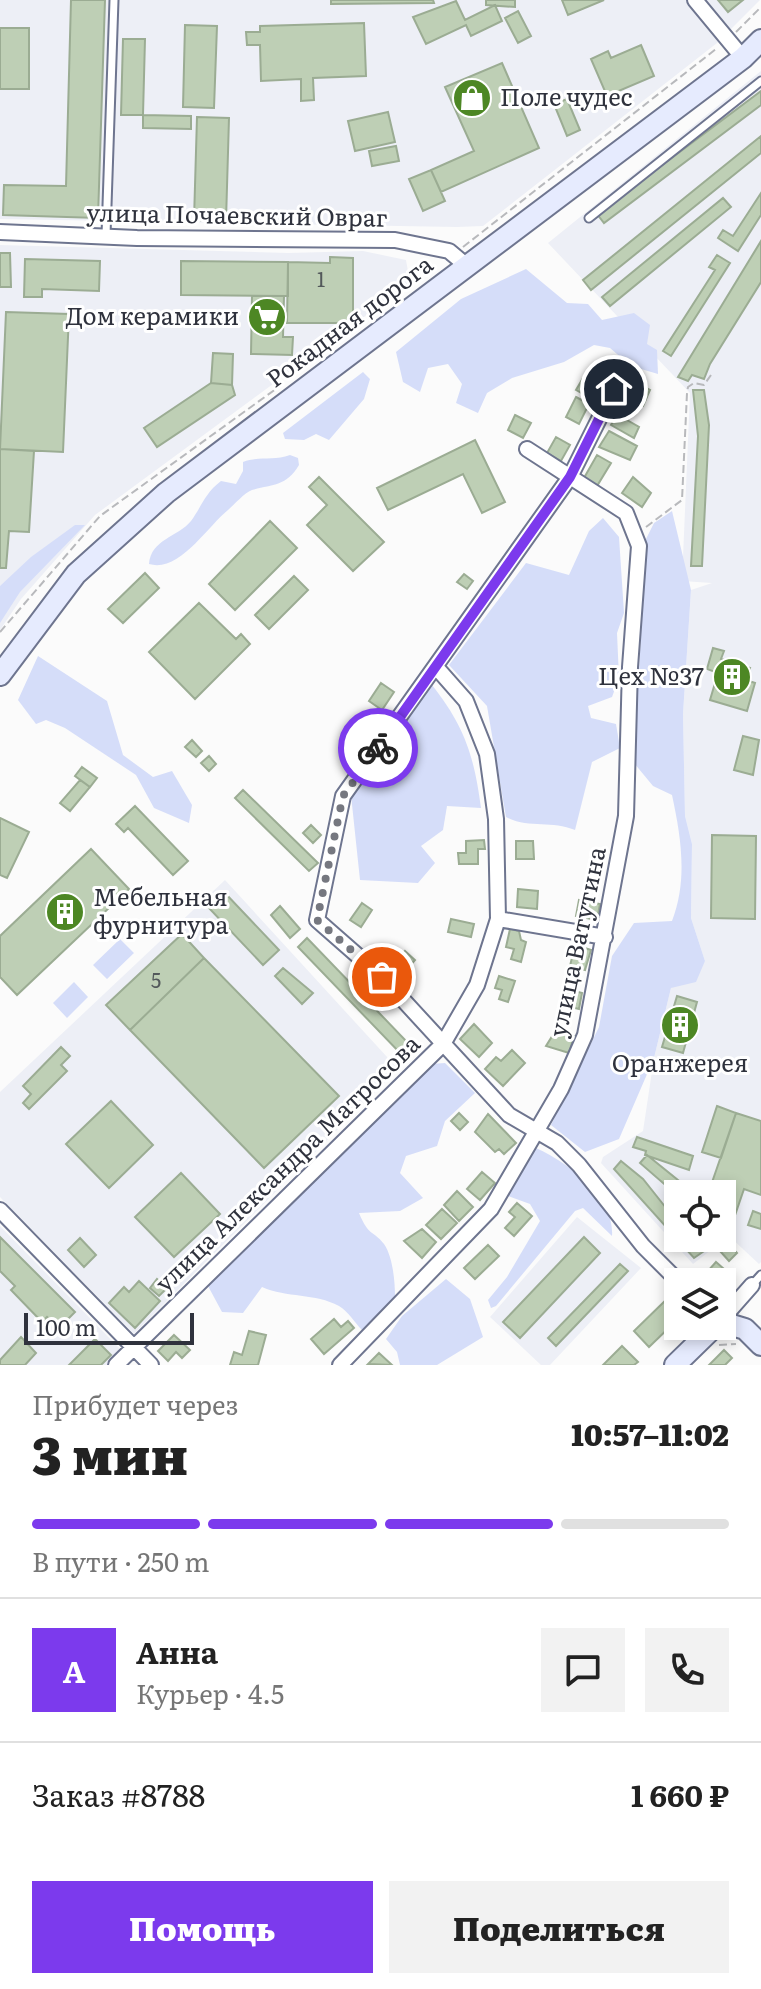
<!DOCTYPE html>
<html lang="ru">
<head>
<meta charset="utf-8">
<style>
  body { margin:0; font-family:Literata,serif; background:#f2f2f2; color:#222; height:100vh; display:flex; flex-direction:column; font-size:30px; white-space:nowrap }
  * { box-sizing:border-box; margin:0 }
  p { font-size:26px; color:#767676 }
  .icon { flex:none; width:44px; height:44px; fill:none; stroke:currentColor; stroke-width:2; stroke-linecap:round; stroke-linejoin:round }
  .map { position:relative; height:1365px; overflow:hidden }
  .drawer { display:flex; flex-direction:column; background:#fff; flex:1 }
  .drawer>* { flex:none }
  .controls { position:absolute; left:664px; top:1180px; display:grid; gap:16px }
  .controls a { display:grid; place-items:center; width:72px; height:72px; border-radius:0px; background:#fff; box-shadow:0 4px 12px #0003; font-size:40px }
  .scale { position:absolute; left:24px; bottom:20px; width:170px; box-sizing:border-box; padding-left:8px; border:4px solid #2f323d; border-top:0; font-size:22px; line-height:28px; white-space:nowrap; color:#2f323d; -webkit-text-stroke:6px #fff; paint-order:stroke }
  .pin { position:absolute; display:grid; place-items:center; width:68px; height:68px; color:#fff; margin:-34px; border:4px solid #fff; border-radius:50%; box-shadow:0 2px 8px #0007 }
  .courier { position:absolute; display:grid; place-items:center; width:80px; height:80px; margin:-40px; border:6px solid #7c3aed; border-radius:50%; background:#fff; color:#222; box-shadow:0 2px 10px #0007 }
  .headline em { font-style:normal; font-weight:800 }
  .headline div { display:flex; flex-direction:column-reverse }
  .headline { display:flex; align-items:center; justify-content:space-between; height:136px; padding:0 32px }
  h1 { font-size:52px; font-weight:800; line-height:60px }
  .bar { display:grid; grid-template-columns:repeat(4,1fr); gap:12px 8px; align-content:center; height:96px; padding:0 32px }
  .bar i { height:10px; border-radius:6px; background:#e0e0e0 }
  .bar .current { background:#7c3aed }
  .bar p { grid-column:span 4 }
  .line { display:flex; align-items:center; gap:20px; padding:0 32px; border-top:2px solid #e0e0e0 }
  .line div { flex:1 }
  .round { display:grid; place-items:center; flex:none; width:84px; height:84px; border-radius:0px; background:#f2f2f2 }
  .action { display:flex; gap:16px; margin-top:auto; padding:16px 32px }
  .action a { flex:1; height:92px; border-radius:0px; background:#7c3aed; color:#fff; font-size:32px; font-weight:800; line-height:92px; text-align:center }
  .action a+a { background:#f2f2f2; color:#222 }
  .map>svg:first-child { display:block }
  .built { fill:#edeff6; fill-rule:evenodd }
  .green { fill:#d5ddf9 }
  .building { fill:#becfb5; stroke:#9bac93; stroke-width:2 }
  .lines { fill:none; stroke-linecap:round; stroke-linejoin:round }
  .lane-casing { stroke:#6e758f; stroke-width:11 }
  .street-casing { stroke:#6e758f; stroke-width:18 }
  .secondary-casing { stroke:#6e758f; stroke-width:24 }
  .path { stroke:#b8b9bc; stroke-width:2; stroke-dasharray:8 4; stroke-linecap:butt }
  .lane { stroke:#fff; stroke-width:7 }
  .street { stroke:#fff; stroke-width:14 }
  .secondary { stroke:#e6ebfe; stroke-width:20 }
  .done { stroke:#767880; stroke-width:8; stroke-dasharray:0 14.4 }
  .route { stroke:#7c3aed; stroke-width:10 }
  .labels { text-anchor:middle; stroke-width:6; stroke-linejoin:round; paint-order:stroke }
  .number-label { font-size:20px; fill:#53595b }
  .poi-label { font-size:24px; fill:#2f323d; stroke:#fff; text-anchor:start }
  .street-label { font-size:24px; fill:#2f323d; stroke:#fff }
</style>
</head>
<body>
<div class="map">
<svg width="761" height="1365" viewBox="0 0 761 1365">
  <rect width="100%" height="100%" fill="#fbfbfb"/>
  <!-- built -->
  <path class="built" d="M0,0H760L717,43L483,226L457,227L0,219Z
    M761,71V1262L759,1264L729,1236L693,1264L601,1163L603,1157L643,1131L654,1058L671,988L705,961L691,918L692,844L685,816L683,714L691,590L712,583L682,581L690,393L548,243ZM678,1194H722V1238H678Z
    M0,245L288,253L363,251L406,260L410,283L95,515L21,599L0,630Z
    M225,880L398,1069L134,1334L0,1197V1092Z
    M577,1217L641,1268L550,1365H541L490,1317Z
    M0,1226L122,1351L108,1365H0Z"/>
  <!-- green -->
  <path class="green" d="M526,269L567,303L588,304L602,320L634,313L650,325L647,344L657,350L658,374L631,366L610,348L594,345L564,362L512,378L487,393L478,413L456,403L462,384L448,364L428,368L420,392L403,382L396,352L461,299Z
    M363,372L370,379L364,399L329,440L316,434L304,440L285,439L283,433Z
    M290,455L298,458L299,465C286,487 272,484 252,490C244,493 235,504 228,510C207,527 179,573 149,564C151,539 178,537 191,521C202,506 205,493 221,481L236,484L243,471V462C259,456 273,461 290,455Z
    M672,511L691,590L683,714L685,816L692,844L691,918L705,961L696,982L671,988L654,1058L619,1139L585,1152L551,1125L599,1027L612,956L634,923L672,921C688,880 681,837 672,795L653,786L634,763L646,539L654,523Z
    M603,518L619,537L624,613L617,633L619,678L612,697L588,706L591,718L616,724L620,748L592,762L575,830C552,820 529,829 506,817L487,706L449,665L526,563L569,575L589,531Z
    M75,525H85L20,592L0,623V586L31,557Z
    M38,656L107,701L123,755L153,777L172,771L192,805L189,823L154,808L136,775L65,728L46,720L36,724L18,700Z
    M432,685C465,727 474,756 481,808L447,806L443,830L421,846L435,863L418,883L360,880L351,795Z
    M120,939L134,953L107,979L93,965Z
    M74,982L88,997L67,1018L53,1003Z
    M445,1063L475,1093L445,1121L437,1146L406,1156L400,1173L423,1198L400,1211L359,1213C369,1237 372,1229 384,1244C393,1257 395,1282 395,1297L362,1330C355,1323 348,1311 339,1306C315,1293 287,1298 262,1287L243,1313L222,1312L208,1286L431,1064Z
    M534,1147C567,1162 615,1196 612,1236L583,1208L575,1211L496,1306L491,1308L488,1300L507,1277L540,1221L530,1204L505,1195Z
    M446,1279L470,1299L483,1337L437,1365H400L397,1352L386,1339L402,1316Z"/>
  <!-- building -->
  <path class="building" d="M71,0H105L98,218L3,215L4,185L66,186Z
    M331,0H433L434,3L331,4Z
    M486,0H515V7L486,5Z
    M562,0H604L568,15Z
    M718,0H743L728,12Z
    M456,1L465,20L495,5L502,21L471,36L466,25L426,44L413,17Z
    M518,11L531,36L518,43L505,18Z
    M364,23L366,76L313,78L314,100L301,101V79L261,81L260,45H247L246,32H260V26Z
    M185,25L217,26L214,108L183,107Z
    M0,28H29V89H0Z
    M123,39H145L143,115H121Z
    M641,45L654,76L607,96L591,59L608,51L611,58Z
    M502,63L539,148L441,192L431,170L474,151L445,87Z
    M761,91V105L604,223L597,214Z
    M567,99L580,130L567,136L554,104Z
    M388,112L395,142L355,151L348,121Z
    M143,115L191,116V129L143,128Z
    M197,117L229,118L226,221L194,220Z
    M761,136V153L591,290L583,280Z
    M396,146L399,161L372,166L369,151Z
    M431,170L445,201L423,211L409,179Z
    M761,193V215L738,251L718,238L723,230L733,236Z
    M723,198L731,207L610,306L602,297Z
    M761,241V282L710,364L704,379L692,375L688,381L678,377Z
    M0,253H10L11,287H0Z
    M717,255L730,263L671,356L663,351L715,270L709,267Z
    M330,257L353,258V323H287L288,262L330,263Z
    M25,259L100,261L99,291L42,289V297H24Z
    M181,261L288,262V296L181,295Z
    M252,296H284L283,337H293L292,355L251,354Z
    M6,312L69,314L63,452L0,449Z
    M213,353L233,354L232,385L211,383Z
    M586,373L602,381L592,399L576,390Z
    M637,376L645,380L643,386L650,390L643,406L626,399Z
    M211,383L232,385L235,395L157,447L144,428Z
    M693,390H704L709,425L702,566H691L698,436Z
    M576,397L589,404L579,424L566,417Z
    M620,410L630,415L627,420L639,427L634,438L611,425Z
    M515,415L531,423L523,438L508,430Z
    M609,431L637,446L630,460L599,447Z
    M556,437L570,445L561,461L547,453Z
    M475,440L505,502L482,513L463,474L388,510L377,488Z
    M0,449L34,451L29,532L9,531L6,568H0Z
    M597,455L611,463L597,486L584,478Z
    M319,477L384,542L353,571L307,525L327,505L309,487Z
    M633,477L651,493L642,507L622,493Z
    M270,521L297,548L235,610L209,584Z
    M145,573L159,588L123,623L108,609Z
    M464,574L473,581L467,589L457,582Z
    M294,576L308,590L269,629L255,615Z
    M199,603L236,639L241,634L250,644L195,699L149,652Z
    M713,648L724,651L721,659L750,668L746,680L755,683L747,711L710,700L718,673L707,669Z
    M381,683L394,692L382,710L369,701Z
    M743,736L759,740L753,775L734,770Z
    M192,740L202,751L196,757L185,747Z
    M209,756L216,764L209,771L201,763Z
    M82,767L97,778L90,787L75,776Z
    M80,780L90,787L70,811L60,803Z
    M243,790L318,863L309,871L235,798Z
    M135,806L188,861L173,875L128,828L124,832L116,824Z
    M0,818L29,832L7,878L0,875Z
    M311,825L321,835L313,843L303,833Z
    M712,835L756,836L755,919L711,918Z
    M484,840L485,849H478V864H459L458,853H466V841Z
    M516,841H533L534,859H516Z
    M91,849L129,889L17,995L0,977V936Z
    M518,889L538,891L537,909L517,907Z
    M224,892L279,950L263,965L208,907Z
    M579,900L600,904L597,920L576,916Z
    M362,903L372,910L361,927L350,920Z
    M280,906L300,929L290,938L271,915Z
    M451,919L474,924L471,937L448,932Z
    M510,929L519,931L521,940L526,942L521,962L511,959L514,949L506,947Z
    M182,934L204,958L130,1030L106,1005Z
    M307,938L409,1044L401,1054L298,947Z
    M575,945L591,950L585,970L570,966Z
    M405,951L415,960L401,976L391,967Z
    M204,958L339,1096L264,1168L130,1030Z
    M283,968L313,993L302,1004L275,976Z
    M499,976L515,981L508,1002L499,999L502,990L495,988Z
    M567,989L582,993L579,1009L563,1005Z
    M677,996L697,1002L683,1053L662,1047Z
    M474,1024L492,1043L479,1057L460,1039Z
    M556,1030L574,1036L569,1053L546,1046Z
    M61,1047L70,1056L61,1065L67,1071L29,1109L23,1103L31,1094L23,1086Z
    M512,1050L525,1063L503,1086L485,1069L496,1057L501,1061Z
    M111,1101L153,1145L109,1188L66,1144Z
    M717,1106L736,1113L721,1158L702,1152Z
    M459,1113L468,1122L460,1130L451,1121Z
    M736,1113L761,1121V1195L744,1189L730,1230L722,1227V1194H708Z
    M488,1114L516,1143L504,1154L499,1149L495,1152L475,1132Z
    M637,1137L693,1156L689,1170L645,1155L646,1151L633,1147Z
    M647,1155L689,1189L685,1194L678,1196L640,1163Z
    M621,1161L643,1179L678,1223V1238H692L704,1251L694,1258L614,1169Z
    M482,1172L495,1183L480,1200L467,1189Z
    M181,1173L220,1214L174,1257L135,1217Z
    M457,1191L473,1207L459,1221L444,1205Z
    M517,1203L532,1216L514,1236L505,1228L515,1217L509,1212Z
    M442,1209L457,1223L441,1239L426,1225Z
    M753,1211L761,1214V1229L748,1225Z
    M422,1229L436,1242L422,1258L404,1241Z
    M0,1237L75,1312L59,1328L47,1317L42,1322L11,1290L15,1286L0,1271Z
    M584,1237L600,1253L520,1338L503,1322Z
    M80,1238L96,1255L84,1267L68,1250Z
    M728,1244L737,1253L729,1261L720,1251Z
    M488,1245L499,1256L475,1279L464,1268Z
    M716,1262L732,1276L724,1285L708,1271Z
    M620,1264L628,1271L556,1346L548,1338Z
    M157,1279L167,1288L159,1296L150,1288Z
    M139,1281L160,1301L135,1328L109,1303L124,1287L129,1292Z
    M669,1297L678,1306V1319L649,1347L634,1331Z
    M334,1319L341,1327L348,1321L354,1328L324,1354L311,1339Z
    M249,1331L266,1335L258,1365H230L234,1352L242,1355Z
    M174,1335L190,1350L182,1358L176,1352L168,1361L158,1351Z
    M21,1337L36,1353L25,1365H0V1360Z
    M95,1339L111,1355L101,1365H69Z
    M622,1346L638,1362L634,1365H603Z
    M724,1350L732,1358L725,1365H709Z
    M379,1353L392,1365L368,1364Z"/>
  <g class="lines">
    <!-- lane casing -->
    <g class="lane-casing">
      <path id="lane" d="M589,218L761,81
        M106,235L114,0
        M752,1285L761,1275"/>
    </g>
    <!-- street casing -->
    <g class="street-casing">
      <path id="street" d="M695,0L743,58
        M0,232L137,238L395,240L449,251L467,266
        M614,389L570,477L343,796L317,920L382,977L509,1115L557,1143L579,1165L643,1246L679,1282
        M498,919L605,937
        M0,1210L151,1365
        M722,1319L752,1285
        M116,1365L443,1044L477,985L498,919L496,819L487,754L466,701L436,667
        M340,1365L491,1209L561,1089L585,1035L626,816L630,667L639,546L626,513L527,449"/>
    </g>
    <!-- secondary casing -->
    <g class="secondary-casing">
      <path id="secondary" d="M0,675L76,574L166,493L743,58L761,40
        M722,1322L745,1329L761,1345
        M675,1365L715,1326"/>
    </g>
    <!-- path -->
    <path class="path" d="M736,32L761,7
      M463,247L716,49
      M646,527L682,500L687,393L688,387L694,383L704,385L711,375
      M0,632L100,516L280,386
      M719,1345L736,1344"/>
    <!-- lane -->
    <use href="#lane" class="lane"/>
    <!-- street -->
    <use href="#street" class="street"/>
    <!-- secondary -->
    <use href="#secondary" class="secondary"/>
  </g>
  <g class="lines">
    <!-- done -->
    <path class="done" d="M378,748L343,796L317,920L382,977"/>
    <!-- route -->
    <path class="route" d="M378,748L570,477L614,389"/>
  </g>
  <!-- icons -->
  <defs>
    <g id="shop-disc" transform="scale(2)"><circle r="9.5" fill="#4d8724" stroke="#fff"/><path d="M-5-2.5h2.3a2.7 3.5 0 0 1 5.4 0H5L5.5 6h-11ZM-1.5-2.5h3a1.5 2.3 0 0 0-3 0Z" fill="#fff"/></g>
    <g id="supermarket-disc" transform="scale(2)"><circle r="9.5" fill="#4d8724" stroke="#fff"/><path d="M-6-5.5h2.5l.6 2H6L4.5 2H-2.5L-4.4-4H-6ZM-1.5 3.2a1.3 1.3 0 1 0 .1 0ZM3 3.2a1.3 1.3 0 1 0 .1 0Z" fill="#fff"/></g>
    <g id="building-disc" transform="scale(2)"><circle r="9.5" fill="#4d8724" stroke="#fff"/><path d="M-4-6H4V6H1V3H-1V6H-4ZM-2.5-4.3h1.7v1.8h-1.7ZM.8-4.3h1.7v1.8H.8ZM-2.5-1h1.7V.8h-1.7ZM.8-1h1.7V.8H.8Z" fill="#fff"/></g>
  </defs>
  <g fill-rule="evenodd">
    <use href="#shop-disc" x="472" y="98"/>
    <use href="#supermarket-disc" x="267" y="317"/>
    <use href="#building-disc" x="732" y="677"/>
    <use href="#building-disc" x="65" y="912"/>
    <use href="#building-disc" x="680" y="1025"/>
  </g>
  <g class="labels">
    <!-- number labels -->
    <g class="number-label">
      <text x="321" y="287">1</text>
      <text x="156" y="988">5</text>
    </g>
    <!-- poi labels -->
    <g class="poi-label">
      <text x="500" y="106">Поле чудес</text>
      <text x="239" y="325" text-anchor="end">Дом керамики</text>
      <text x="704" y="685" text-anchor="end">Цех №37</text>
      <text x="93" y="906">Мебельная<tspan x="93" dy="28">фурнитура</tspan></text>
      <text x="680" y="1072" text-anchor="middle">Оранжерея</text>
    </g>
    <!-- street labels -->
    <g class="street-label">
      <text transform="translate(237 216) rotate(1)" y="8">улица Почаевский Овраг</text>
      <text transform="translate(350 322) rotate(-37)" y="8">Рокадная дорога</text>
      <text transform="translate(578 942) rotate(-78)" y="8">улица Ватутина</text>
      <text transform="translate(288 1164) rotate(-44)" y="8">улица Александра Матросова</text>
    </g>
  </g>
</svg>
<div class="controls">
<a><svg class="icon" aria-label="locate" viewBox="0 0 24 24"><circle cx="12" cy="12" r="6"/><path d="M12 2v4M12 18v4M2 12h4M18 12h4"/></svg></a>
<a><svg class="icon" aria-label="layers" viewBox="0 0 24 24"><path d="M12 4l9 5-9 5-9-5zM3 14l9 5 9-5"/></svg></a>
</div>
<div class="scale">100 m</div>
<div class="pin" style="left:382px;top:977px;background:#ea580c"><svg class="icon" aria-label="bag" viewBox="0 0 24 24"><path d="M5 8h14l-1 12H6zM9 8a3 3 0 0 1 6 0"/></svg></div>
<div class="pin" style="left:614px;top:389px;background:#1f2937"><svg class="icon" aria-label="home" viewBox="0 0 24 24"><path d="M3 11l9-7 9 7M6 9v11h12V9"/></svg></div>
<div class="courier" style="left:378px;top:748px"><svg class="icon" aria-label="bike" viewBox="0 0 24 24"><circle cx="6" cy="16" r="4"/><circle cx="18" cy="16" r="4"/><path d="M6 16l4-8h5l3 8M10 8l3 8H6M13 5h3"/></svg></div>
</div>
<section class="drawer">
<div class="headline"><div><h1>3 мин</h1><p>Прибудет через</p></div><em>10:57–11:02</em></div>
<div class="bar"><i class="current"></i><i class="current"></i><i class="current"></i><i></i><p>В пути · 250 m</p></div>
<div class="line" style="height:144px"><b class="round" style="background:#7c3aed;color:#fff">А</b><div><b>Анна</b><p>Курьер · 4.5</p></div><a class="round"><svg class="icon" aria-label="chat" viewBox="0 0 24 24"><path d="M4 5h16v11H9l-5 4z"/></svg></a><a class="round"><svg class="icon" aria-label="phone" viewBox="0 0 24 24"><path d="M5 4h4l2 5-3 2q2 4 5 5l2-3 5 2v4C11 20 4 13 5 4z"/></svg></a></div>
<div class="line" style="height:104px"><div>Заказ #8788</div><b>1 660 ₽</b></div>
<div class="action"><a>Помощь</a><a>Поделиться</a></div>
</section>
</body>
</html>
